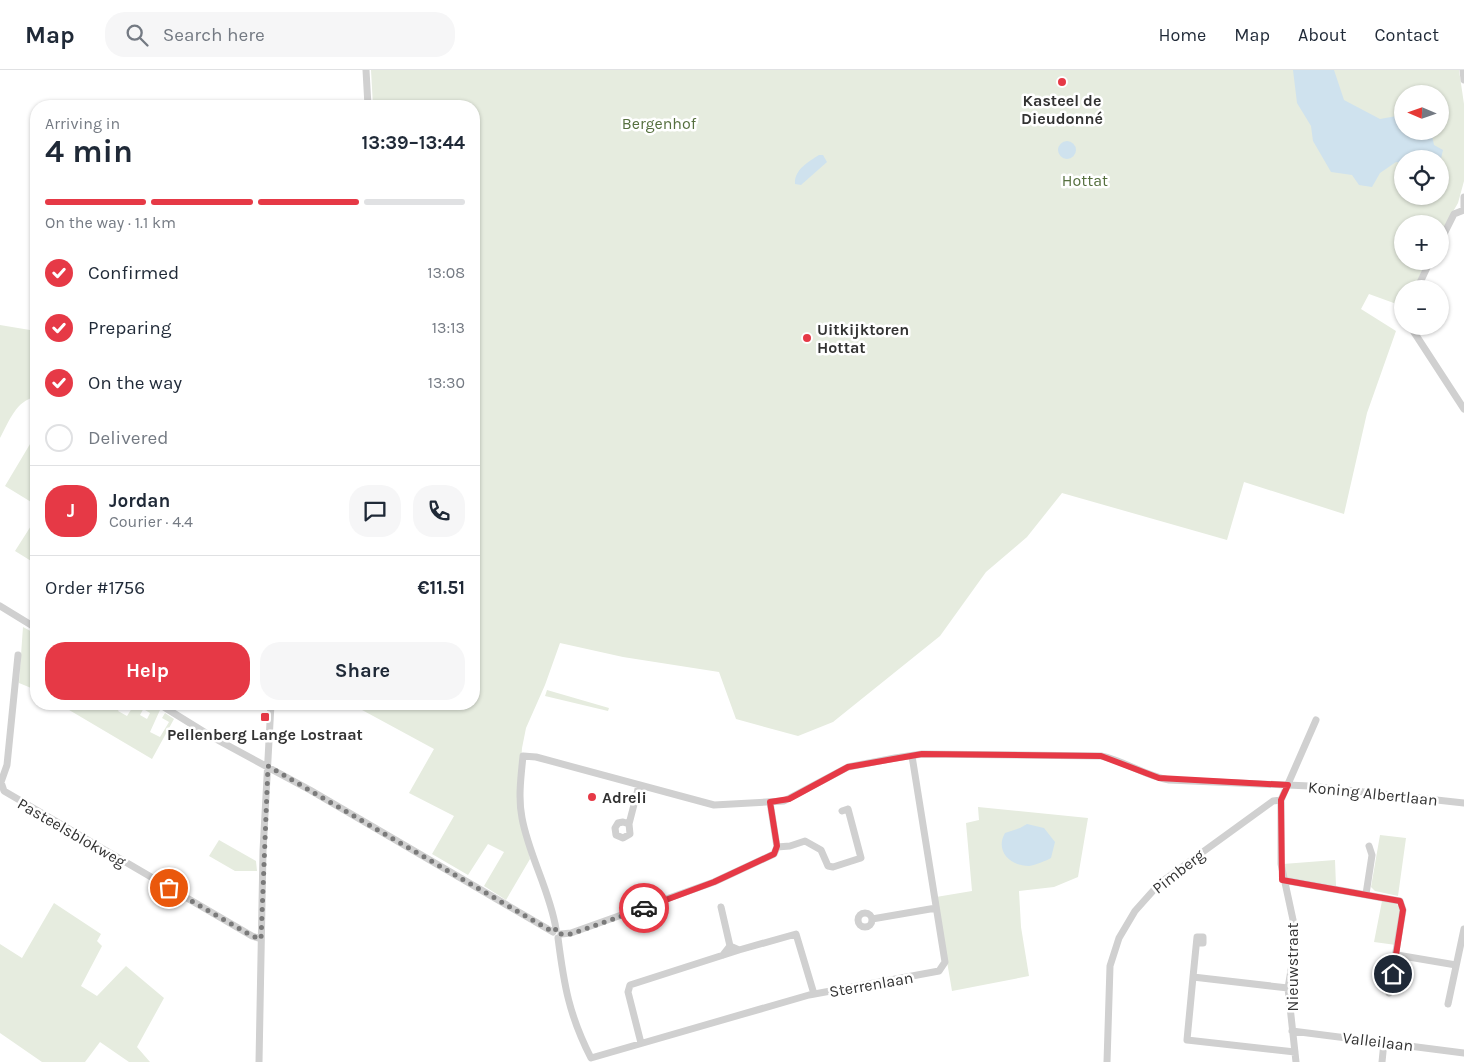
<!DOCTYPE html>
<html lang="en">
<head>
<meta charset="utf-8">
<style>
  body { margin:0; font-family:Karla,sans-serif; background:#f6f6f7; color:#1f2937; height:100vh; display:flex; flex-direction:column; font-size:19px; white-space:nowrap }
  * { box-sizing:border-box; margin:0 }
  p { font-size:16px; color:#747a83 }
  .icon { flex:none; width:28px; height:28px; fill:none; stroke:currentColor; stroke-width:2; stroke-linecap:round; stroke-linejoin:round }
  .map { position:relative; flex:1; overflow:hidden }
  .side { position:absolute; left:30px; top:30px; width:450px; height:610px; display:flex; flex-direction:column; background:#fff; border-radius:20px; box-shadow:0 1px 4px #0004 }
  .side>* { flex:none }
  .needle { width:32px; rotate:272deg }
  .fabs { position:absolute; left:1394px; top:15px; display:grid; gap:10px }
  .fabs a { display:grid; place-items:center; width:55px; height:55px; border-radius:50%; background:#fff; box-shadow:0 1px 4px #0004; font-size:25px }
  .pin { position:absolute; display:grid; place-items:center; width:42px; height:42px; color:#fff; margin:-21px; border:2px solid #fff; border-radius:50%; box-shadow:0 1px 5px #0007 }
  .courier { position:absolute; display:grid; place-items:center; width:50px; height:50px; margin:-25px; border:4px solid #e63946; border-radius:50%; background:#fff; color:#222; box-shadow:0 1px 6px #0007 }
  .head em { font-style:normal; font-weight:700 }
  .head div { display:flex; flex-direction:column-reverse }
  .head { display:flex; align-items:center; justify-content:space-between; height:85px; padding:0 15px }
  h1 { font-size:32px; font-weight:700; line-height:38px }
  .bar { display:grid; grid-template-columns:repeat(4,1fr); gap:8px 5px; align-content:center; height:60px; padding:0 15px }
  .bar i { height:6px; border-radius:4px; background:#e0e1e3 }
  .bar .on { background:#e63946 }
  .bar p { grid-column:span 4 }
  .line { display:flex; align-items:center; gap:12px; padding:0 15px; border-top:1px solid #e0e1e3 }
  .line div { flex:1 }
  .round { display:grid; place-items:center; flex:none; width:52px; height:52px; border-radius:20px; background:#f6f6f7 }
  ol { padding:0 15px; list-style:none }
  li { display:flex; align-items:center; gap:15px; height:55px }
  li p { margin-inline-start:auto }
  li .icon { padding:5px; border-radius:50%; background:#e63946; color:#fff; stroke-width:4 }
  li:last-child { color:#747a83 }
  li i { width:28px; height:28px; border:2px solid #e0e1e3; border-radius:50% }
  .button { display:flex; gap:10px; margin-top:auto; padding:10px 15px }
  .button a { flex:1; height:58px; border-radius:20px; background:#e63946; color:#fff; font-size:20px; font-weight:700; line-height:58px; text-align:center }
  .button a+a { background:#f6f6f7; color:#1f2937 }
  header { display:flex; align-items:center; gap:30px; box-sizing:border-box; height:70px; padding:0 25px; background:#fff; border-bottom:1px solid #e0e1e3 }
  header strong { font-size:24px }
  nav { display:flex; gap:28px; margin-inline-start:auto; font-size:18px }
  .search { width:350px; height:45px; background:#f6f6f7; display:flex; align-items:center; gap:12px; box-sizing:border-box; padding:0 18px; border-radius:20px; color:#747a83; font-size:19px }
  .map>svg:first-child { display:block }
  .green { fill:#e6ecdf; fill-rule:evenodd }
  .water { fill:#cfe2ee }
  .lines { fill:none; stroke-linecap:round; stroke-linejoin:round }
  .minor { stroke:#d0d0d0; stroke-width:7 }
  .done { stroke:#7a7a7a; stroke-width:5; stroke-dasharray:0 9 }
  .route { stroke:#e63946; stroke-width:6 }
  .poi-dot { fill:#e63946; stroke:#fff; stroke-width:2 }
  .labels { text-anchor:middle; stroke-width:5; stroke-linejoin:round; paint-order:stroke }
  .poi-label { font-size:16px; font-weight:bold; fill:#333; stroke:#fff }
  .park-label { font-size:16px; fill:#56703f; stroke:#fff }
  .street-label { font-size:16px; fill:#333; stroke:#fff }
</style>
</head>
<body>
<header>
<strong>Map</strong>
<div class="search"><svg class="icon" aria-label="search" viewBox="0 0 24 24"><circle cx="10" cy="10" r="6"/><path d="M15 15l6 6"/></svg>Search here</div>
<nav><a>Home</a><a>Map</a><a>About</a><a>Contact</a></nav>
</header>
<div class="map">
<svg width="1464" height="992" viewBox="0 0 1464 992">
  <rect width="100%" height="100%" fill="#fff"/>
  <!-- green -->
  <path class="green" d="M371,0H1459L1464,34V111L1458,133L1440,164V154H1402V191H1426L1414,219H1402V236L1369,224L1361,239L1396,261L1367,343L1344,444L1244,412L1227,470L1062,423L1027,467L986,502L940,566L833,652L798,666L736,649L719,602L623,587L560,573L545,615L526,658L522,678L518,734L530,789L506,830L484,816L504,782L488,774L468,805L432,784L454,746L409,723L434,679L351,634H474V36H373ZM1402,24H1440V61H1402ZM1402,89H1440V126H1402Z
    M0,255L36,261V327C16,330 9,352 0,368Z
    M36,364V435L5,416Z
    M36,448V494L15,481Z
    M23,557L36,564V620L19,613Z
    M547,620L609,638L608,641L545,626Z
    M59,634H122L118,641L127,646L134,635L133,634H146L140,645L147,649L150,643L145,640L149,634L160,640L150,662L160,667L169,652L162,648L165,643L174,649L152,689Z
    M978,737L1088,748L1078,807L1054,817L1019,821L1021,857L1029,906L952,921L936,827L972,821L966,753L979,750Z
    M1380,765L1406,768L1398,826L1375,821L1371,817Z
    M219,770L256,791L257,801H235L209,786Z
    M1335,790L1336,816L1286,807L1283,794Z
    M1382,831L1396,833L1401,841L1396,875L1374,872Z
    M54,833L101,864L97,871L102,876L81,916L97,926L126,896L164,928L137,977L150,992H129L100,972L85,992H42L0,963V874L22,888Z"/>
  <!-- water -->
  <path class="water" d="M1293,0H1334L1344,30L1380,49L1402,45V61H1431L1434,75L1443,80L1440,93V89H1402V93L1396,92L1380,103L1372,117L1359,115L1352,105L1331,102L1313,71L1311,56L1297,33Z
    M1058 80a9 9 0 1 1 18 0a9 9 0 1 1-18 0Z
    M819,85H823L827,92L801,115L795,114C794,100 808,92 819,85Z
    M1027,754L1044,758L1055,772L1051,788C1045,791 1036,795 1029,796C1009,796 995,780 1005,763L1020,758Z"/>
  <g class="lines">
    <!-- minor -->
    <path class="minor" d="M366,0L368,36
      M1463,0L1464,10
      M1464,127V137
      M1440,172L1454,144L1464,140
      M1417,219L1430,191
      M1410,256L1464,339
      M0,536L36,558
      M18,585L7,695L1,712L4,721L252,866L261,869
      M159,634L214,668L310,720L553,862
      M629,754L623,752L618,753L615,758L616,765L623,768L630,764L629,754L639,715
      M777,777L790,776L805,771L821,780L828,796L833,797L861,788L848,739L842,741
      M1283,810L1400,831L1403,840L1389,923
      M1366,824L1372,785L1369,776
      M721,837L730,876
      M858 850a7 7 0 1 1 14 0a7 7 0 1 1-14 0Z
      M872,849L936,838
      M556,859C550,821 529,786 522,748C518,728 521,706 523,686L536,687L714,735L784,731L848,697L895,688L922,684L1101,686C1125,691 1145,706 1169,710L1310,716L1464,733
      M561,864L571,863L714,812L774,784L777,777L770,732
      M558,868C564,915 569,945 591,988L809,925L939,901L945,892L912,686
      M739,880L796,864L814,924
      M1397,885L1456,895
      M1193,907L1197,867H1203V873H1197
      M1288,918L1193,907L1187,970L1295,982
      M1448,934L1464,859
      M1292,961L1464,983
      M641,973L628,922L630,915L739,880L730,876L723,885
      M259,992L263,781L271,634
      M1107,992L1110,896L1119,868L1135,841L1160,813L1273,731L1281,730
      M1296,992L1288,918L1295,876V859L1281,794V730L1316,650
      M1382,992L1384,972"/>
  </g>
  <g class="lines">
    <!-- done -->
    <path class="done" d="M169,818L252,866L261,869L268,696L553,862L556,859L560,860L561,864H571L644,838"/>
    <!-- route -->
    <path class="route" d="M644,838L714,812L774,784L777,776L770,732L789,729L848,697L922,684L1101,686L1159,708L1288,715L1281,730L1282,810L1400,831L1403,840L1393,904"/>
  </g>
  <!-- markers -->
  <g class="poi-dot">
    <circle cx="1062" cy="12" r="5"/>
    <circle cx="807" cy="268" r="5"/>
    <rect x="260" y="642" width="10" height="10" rx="2.5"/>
    <circle cx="592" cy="727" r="5"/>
  </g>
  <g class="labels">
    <!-- poi labels -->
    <g class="poi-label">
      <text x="1062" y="36">Kasteel de<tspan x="1062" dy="18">Dieudonné</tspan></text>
      <text x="817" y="265" text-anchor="start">Uitkijktoren<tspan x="817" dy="18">Hottat</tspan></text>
      <text x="265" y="670">Pellenberg Lange Lostraat</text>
      <text x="602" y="733" text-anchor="start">Adreli</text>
    </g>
    <!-- park labels -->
    <g class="park-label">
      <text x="659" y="59">Bergenhof</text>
      <text x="1085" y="116">Hottat</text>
    </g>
    <!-- street labels -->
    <g class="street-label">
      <text transform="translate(1373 723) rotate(6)" y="6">Koning Albertlaan</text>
      <text transform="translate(72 762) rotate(30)" y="6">Pasteelsblokweg</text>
      <text transform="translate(1178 801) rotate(-38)" y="6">Pimberg</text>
      <text transform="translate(1292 897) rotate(-90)" y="6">Nieuwstraat</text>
      <text transform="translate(871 914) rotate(-10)" y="6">Sterrenlaan</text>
      <text transform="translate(1378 971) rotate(7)" y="6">Valleilaan</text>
    </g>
  </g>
</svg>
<div class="fabs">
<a><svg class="needle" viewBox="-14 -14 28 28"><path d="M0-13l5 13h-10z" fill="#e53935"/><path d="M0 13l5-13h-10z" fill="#747a83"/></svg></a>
<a><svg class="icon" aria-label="locate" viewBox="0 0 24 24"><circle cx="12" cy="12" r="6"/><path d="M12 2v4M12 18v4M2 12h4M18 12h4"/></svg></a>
<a>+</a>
<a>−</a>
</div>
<div class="pin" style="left:169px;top:818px;background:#ea580c"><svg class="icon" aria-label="bag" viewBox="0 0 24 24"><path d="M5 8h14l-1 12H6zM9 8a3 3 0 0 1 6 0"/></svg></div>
<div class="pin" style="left:1393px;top:904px;background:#1f2937"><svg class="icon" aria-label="home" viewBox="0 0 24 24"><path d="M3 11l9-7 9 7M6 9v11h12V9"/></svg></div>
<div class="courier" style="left:644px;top:838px"><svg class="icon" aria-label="car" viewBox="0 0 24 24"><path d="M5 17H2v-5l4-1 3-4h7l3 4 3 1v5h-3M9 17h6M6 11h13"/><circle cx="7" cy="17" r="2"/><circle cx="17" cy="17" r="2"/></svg></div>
<section class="side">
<div class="head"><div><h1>4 min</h1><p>Arriving in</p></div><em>13:39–13:44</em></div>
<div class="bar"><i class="on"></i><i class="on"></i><i class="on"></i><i></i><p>On the way · 1.1 km</p></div>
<ol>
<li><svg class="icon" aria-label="check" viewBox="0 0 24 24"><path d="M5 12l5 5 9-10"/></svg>Confirmed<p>13:08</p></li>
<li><svg class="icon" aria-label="check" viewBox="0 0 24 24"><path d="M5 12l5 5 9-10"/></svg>Preparing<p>13:13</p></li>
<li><svg class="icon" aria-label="check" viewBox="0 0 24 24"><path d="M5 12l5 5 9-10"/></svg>On the way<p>13:30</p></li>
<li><i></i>Delivered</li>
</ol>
<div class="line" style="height:90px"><b class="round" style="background:#e63946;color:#fff">J</b><div><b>Jordan</b><p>Courier · 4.4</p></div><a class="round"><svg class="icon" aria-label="chat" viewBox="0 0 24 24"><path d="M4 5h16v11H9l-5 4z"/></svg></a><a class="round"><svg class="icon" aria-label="phone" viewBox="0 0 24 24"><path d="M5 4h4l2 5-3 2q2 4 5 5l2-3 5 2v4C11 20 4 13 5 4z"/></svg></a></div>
<div class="line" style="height:65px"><div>Order #1756</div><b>€11.51</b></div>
<div class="button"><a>Help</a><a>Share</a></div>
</section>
</div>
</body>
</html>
